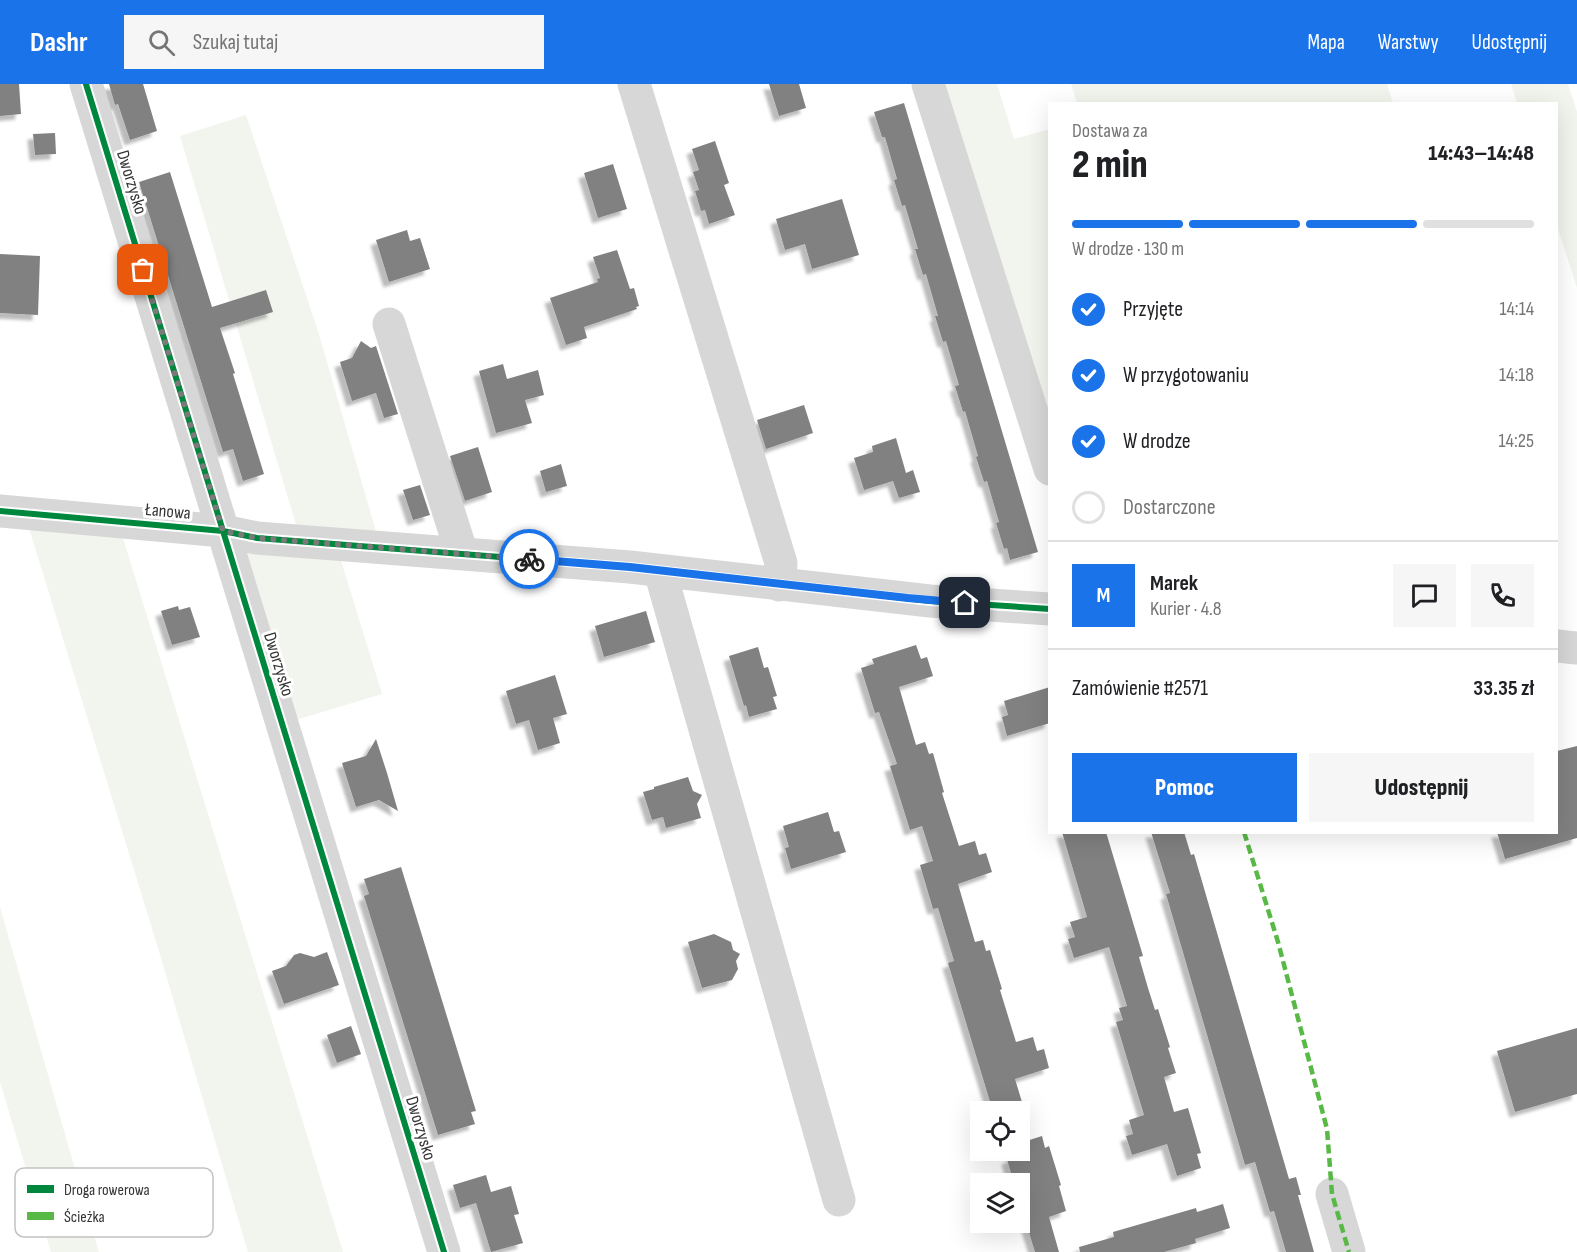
<!DOCTYPE html>
<html lang="pl">
<head>
<meta charset="utf-8">
<style>
  body { margin:0; font-family:"Sofia Sans Condensed",sans-serif; background:#f6f6f6; color:#202124; height:100vh; display:flex; flex-direction:column; font-size:22px; white-space:nowrap }
  * { box-sizing:border-box; margin:0 }
  p { font-size:20px; color:#757577 }
  .icon { flex:none; width:33px; height:33px; fill:none; stroke:currentColor; stroke-width:2; stroke-linecap:round; stroke-linejoin:round }
  .map { position:relative; flex:1; overflow:hidden }
  .sheet { position:absolute; left:1048px; top:18px; width:510px; height:732px; display:flex; flex-direction:column; background:#fff; border-radius:0px; box-shadow:0 6px 24px #0002 }
  .sheet>* { flex:none }
  .tools { position:absolute; left:970px; top:1017px; display:grid; gap:12px }
  .tools a { display:grid; place-items:center; width:60px; height:60px; border-radius:0px; background:#fff; box-shadow:0 6px 24px #0002; font-size:30px }
  .pin { position:absolute; display:grid; place-items:center; width:51px; height:51px; color:#fff; margin:-26px; border-radius:12px; box-shadow:0 3px 9px #0006 }
  .courier { position:absolute; display:grid; place-items:center; width:60px; height:60px; margin:-30px; border:4px solid #1a73e8; border-radius:50%; background:#fff; color:#222; box-shadow:0 2px 8px #0007 }
  .summary em { font-style:normal; font-weight:800 }
  .summary div { display:flex; flex-direction:column-reverse }
  .summary { display:flex; align-items:center; justify-content:space-between; height:102px; padding:0 24px }
  h1 { font-size:39px; font-weight:800; line-height:45px }
  .bar { display:grid; grid-template-columns:repeat(4,1fr); gap:9px 6px; align-content:center; height:72px; padding:0 24px }
  .bar i { height:8px; border-radius:4px; background:#e0e0e0 }
  .bar .selected { background:#1a73e8 }
  .bar p { grid-column:span 4 }
  .line { display:flex; align-items:center; gap:15px; padding:0 24px; border-top:2px solid #e0e0e0 }
  .line div { flex:1 }
  .round { display:grid; place-items:center; flex:none; width:63px; height:63px; border-radius:0px; background:#f6f6f6 }
  ol { padding:0 24px; list-style:none }
  li { display:flex; align-items:center; gap:18px; height:66px }
  li p { margin-inline-start:auto }
  li .icon { padding:6px; border-radius:50%; background:#1a73e8; color:#fff; stroke-width:4 }
  li:last-child { color:#757577 }
  li i { width:33px; height:33px; border:3px solid #e0e0e0; border-radius:50% }
  .button { display:flex; gap:12px; margin-top:auto; padding:12px 24px }
  .button a { flex:1; height:69px; border-radius:0px; background:#1a73e8; color:#fff; font-size:24px; font-weight:800; line-height:69px; text-align:center }
  .button a+a { background:#f6f6f6; color:#202124 }
  header { display:flex; align-items:center; gap:36px; box-sizing:border-box; height:84px; padding:0 30px; background:#1a73e8; color:#fff }
  header strong { font-size:28px }
  nav { display:flex; gap:33px; margin-inline-start:auto; font-size:21px }
  .search { width:420px; height:54px; background:#f6f6f6; display:flex; align-items:center; gap:15px; box-sizing:border-box; padding:0 21px; border-radius:0px; color:#757577; font-size:22px }
  .map>svg:first-child { display:block }
  .green { fill:#f1f5ed }
  .building { fill:#818181; filter:url(#shadow) }
  .lines { fill:none; stroke-linecap:round; stroke-linejoin:round }
  .minor { stroke:#d7d7d7; stroke-width:33 }
  .quiet { stroke:#58b947; stroke-width:4.5; stroke-dasharray:9 4.5; stroke-linecap:butt }
  .cycleway-casing { stroke:#fff; stroke-width:10 }
  .cycleway { stroke:#00873e; stroke-width:6 }
  .done { stroke:#7a7a7a; stroke-width:6; stroke-dasharray:0 10.8 }
  .route { stroke:#1a73e8; stroke-width:8 }
  .labels { text-anchor:middle; stroke-width:6; stroke-linejoin:round; paint-order:stroke }
  .street-label { font-size:18px; fill:#333; stroke:#fff }
  .key { fill:#fff; stroke:#c2c2c2; stroke-width:1.5 }
  .key-label { font-size:16px; fill:#333 }
</style>
</head>
<body>
<header>
<strong>Dashr</strong>
<div class="search"><svg class="icon" aria-label="search" viewBox="0 0 24 24"><circle cx="10" cy="10" r="6"/><path d="M15 15l6 6"/></svg>Szukaj tutaj</div>
<nav><a>Mapa</a><a>Warstwy</a><a>Udostępnij</a></nav>
</header>
<div class="map">
<svg width="1577" height="1168" viewBox="0 0 1577 1168">
  <defs>
    <filter id="shadow"><feDropShadow dx="-5.5" dy="5.5" stdDeviation="1.5" flood-color="#0004"/></filter>
  </defs>
  <rect width="100%" height="100%" fill="#fff"/>
  <!-- green -->
  <path class="green" d="M941,0H997L1014,55L1050,45V334Z
    M1071,0H1387L1393,19H1077Z
    M1511,0H1568L1577,28V204L1557,142V20L1517,19Z
    M246,31L318,247L377,451L297,444L180,52Z
    M29,444L122,451L343,1168H248L158,864Z
    M247,465L339,470L382,610L289,638L242,479Z
    M0,823L87,1127L99,1168H51L0,998Z"/>
  <!-- building -->
  <path class="building" d="M0,0H19L21,30L0,32Z
    M109,0H143L157,47L130,56L118,20L115,21Z
    M769,0H799L806,24L779,32Z
    M904,19L1038,468L1010,476L1007,464L1004,465L996,439L999,438L987,397L984,398L976,373L978,372L965,327L963,328L955,302L959,301L946,257L943,258L935,232H938L926,190L923,191L915,165H918L905,121L902,122L894,96L897,95L885,53H882L874,28Z
    M55,49L56,70L35,71L33,50Z
    M715,57L729,99L724,101L735,131L709,140L705,126L701,127L695,107L699,106L693,88L699,86L692,65Z
    M613,80L627,125L598,134L584,89Z
    M170,88L212,223L266,206L273,228L220,244L235,289L233,290L264,390L243,397L233,365L223,368L139,98Z
    M842,115L859,171L812,185L805,160L785,166L776,135Z
    M407,146L410,157L420,154L430,185L389,198L376,156Z
    M617,166L630,205L634,204L639,222L636,223L637,225L584,243L587,254L566,261L550,214L598,198L597,195L600,194L593,173Z
    M0,170L40,172L38,231L0,229Z
    M361,257L371,264L376,262L398,330L384,334L376,309L352,317L340,278L352,274Z
    M503,280L507,295L538,286L544,311L525,316L532,339L496,349L479,287Z
    M804,321L813,349L766,365L757,336Z
    M896,354L906,389L913,386L920,408L899,414L893,397L864,406L854,374L873,368L872,362Z
    M478,363L492,408L465,417L450,372Z
    M561,380L567,402L546,408L540,387Z
    M420,401L430,431L413,436L403,406Z
    M178,522L179,526L190,523L200,553L172,561L161,527Z
    M646,527L655,558L604,573L595,542Z
    M916,561L921,575L927,573L933,592L899,603L916,661L925,658L929,670L933,669L944,708L942,709L959,762L975,757L979,771L986,769L992,788L958,800L975,858L983,856L986,867L990,866L1002,905L1000,906L1016,958L1033,953L1037,967L1044,965L1049,984L1015,995L1025,1028H998L996,1020L991,1021L948,879L954,877L938,824L933,825L920,781L933,777L922,742L910,746L890,682L897,680L879,628L875,629L861,584L874,580L872,575Z
    M758,563L764,584L768,583L777,612L773,613L777,625L749,633L746,621L744,622L729,572Z
    M555,591L567,630L553,634L560,659L538,666L529,636L516,640L506,607Z
    M1050,603V639L1007,652L1002,633L1008,631L1004,617Z
    M376,655L387,689L398,727L379,716L356,723L342,679L366,672Z
    M1577,662V754L1505,775L1497,748H1557V667Z
    M688,693L693,707L702,711L697,720L701,734L666,744L663,733L652,736L643,708L654,705V703Z
    M828,728L834,748L839,747L846,768L791,785L785,764L789,763L783,742Z
    M1062,748H1106L1143,872L1139,873L1148,904L1155,926L1158,925L1170,963L1168,964L1176,989L1164,993L1174,1028L1188,1024L1201,1069L1197,1070L1201,1084L1177,1092L1167,1060L1132,1071L1126,1052L1133,1050L1129,1036L1144,1031L1116,938L1123,936L1119,924L1127,922L1109,863L1074,874L1068,855L1075,853L1070,838L1087,833Z
    M1151,748H1184L1191,771L1194,770L1289,1095L1296,1093L1301,1111H1298L1314,1168H1286L1274,1127L1270,1128L1255,1078L1245,1081L1166,810L1170,809Z
    M401,783L476,1027L471,1028L475,1040L438,1051L364,812L369,810L364,795Z
    M714,850L731,858L733,866L740,870L736,877L738,885L732,896L702,904L688,858Z
    M327,868L339,901L284,920L272,887L286,882L294,871L300,869L314,873Z
    M351,942L361,970L337,979L327,951Z
    M1577,944V1010L1515,1028L1497,967Z
    M1042,1052L1045,1064L1049,1062L1061,1101L1059,1102L1066,1127L1049,1133L1059,1168H1035L1020,1120V1100H1014L1007,1075L1013,1073L1011,1066H1020V1059Z
    M486,1091L491,1108L511,1102L519,1130L514,1131L523,1159L491,1168L476,1119L460,1124L453,1101Z
    M1223,1120L1230,1144L1195,1155L1196,1159L1164,1168H1080L1079,1163L1114,1153L1113,1148L1196,1124L1197,1128Z"/>
  <g class="lines">
    <!-- minor -->
    <path class="minor" d="M86,0L444,1168
      M634,0L781,479L779,501
      M928,0L1050,385
      M389,240L462,470
      M0,427L223,447L257,454L630,483L930,517L1050,525
      M660,487L839,1116
      M1557,562L1577,564
      M1332,1110L1349,1168"/>
    <!-- quiet -->
    <path class="quiet" d="M1244,748L1278,858L1327,1045L1332,1110L1349,1168"/>
    <!-- cycleway casing -->
    <g class="cycleway-casing">
      <path id="cycleway" d="M86,0L444,1168
        M0,427L223,447L257,454L630,483L930,517L1050,525"/>
    </g>
    <!-- cycleway -->
    <use href="#cycleway" class="cycleway"/>
  </g>
  <g class="lines">
    <!-- done -->
    <path class="done" d="M143,186L223,447L257,454L529,475"/>
    <!-- route -->
    <path class="route" d="M529,475L630,483L908,514L965,519"/>
  </g>
  <g class="labels">
    <!-- street labels -->
    <g class="street-label">
      <text transform="translate(132 98) rotate(73)" y="6">Dworzysko</text>
      <text transform="translate(168 427) rotate(5)" y="6">Łanowa</text>
      <text transform="translate(279 580) rotate(73)" y="6">Dworzysko</text>
      <text transform="translate(421 1044) rotate(73)" y="6">Dworzysko</text>
    </g>
  </g>
  <!-- legend -->
  <rect x="15" y="1084" width="198" height="69" rx="9" class="key"/>
  <rect x="27" y="1101" width="27" height="8" fill="#00873e"/>
  <rect x="27" y="1128" width="27" height="8" fill="#58b947"/>
  <g class="key-label">
    <text x="64" y="1111">Droga rowerowa</text>
    <text x="64" y="1138">Ścieżka</text>
  </g>
</svg>
<div class="tools">
<a><svg class="icon" aria-label="locate" viewBox="0 0 24 24"><circle cx="12" cy="12" r="6"/><path d="M12 2v4M12 18v4M2 12h4M18 12h4"/></svg></a>
<a><svg class="icon" aria-label="layers" viewBox="0 0 24 24"><path d="M12 4l9 5-9 5-9-5zM3 14l9 5 9-5"/></svg></a>
</div>
<div class="pin" style="left:143px;top:186px;background:#ea580c"><svg class="icon" aria-label="bag" viewBox="0 0 24 24"><path d="M5 8h14l-1 12H6zM9 8a3 3 0 0 1 6 0"/></svg></div>
<div class="pin" style="left:965px;top:519px;background:#1f2937"><svg class="icon" aria-label="home" viewBox="0 0 24 24"><path d="M3 11l9-7 9 7M6 9v11h12V9"/></svg></div>
<div class="courier" style="left:529px;top:475px"><svg class="icon" aria-label="bike" viewBox="0 0 24 24"><circle cx="6" cy="16" r="4"/><circle cx="18" cy="16" r="4"/><path d="M6 16l4-8h5l3 8M10 8l3 8H6M13 5h3"/></svg></div>
<section class="sheet">
<div class="summary"><div><h1>2 min</h1><p>Dostawa za</p></div><em>14:43–14:48</em></div>
<div class="bar"><i class="selected"></i><i class="selected"></i><i class="selected"></i><i></i><p>W drodze · 130 m</p></div>
<ol>
<li><svg class="icon" aria-label="check" viewBox="0 0 24 24"><path d="M5 12l5 5 9-10"/></svg>Przyjęte<p>14:14</p></li>
<li><svg class="icon" aria-label="check" viewBox="0 0 24 24"><path d="M5 12l5 5 9-10"/></svg>W przygotowaniu<p>14:18</p></li>
<li><svg class="icon" aria-label="check" viewBox="0 0 24 24"><path d="M5 12l5 5 9-10"/></svg>W drodze<p>14:25</p></li>
<li><i></i>Dostarczone</li>
</ol>
<div class="line" style="height:108px"><b class="round" style="background:#1a73e8;color:#fff">M</b><div><b>Marek</b><p>Kurier · 4.8</p></div><a class="round"><svg class="icon" aria-label="chat" viewBox="0 0 24 24"><path d="M4 5h16v11H9l-5 4z"/></svg></a><a class="round"><svg class="icon" aria-label="phone" viewBox="0 0 24 24"><path d="M5 4h4l2 5-3 2q2 4 5 5l2-3 5 2v4C11 20 4 13 5 4z"/></svg></a></div>
<div class="line" style="height:78px"><div>Zamówienie #2571</div><b>33.35 zł</b></div>
<div class="button"><a>Pomoc</a><a>Udostępnij</a></div>
</section>
</div>
</body>
</html>
